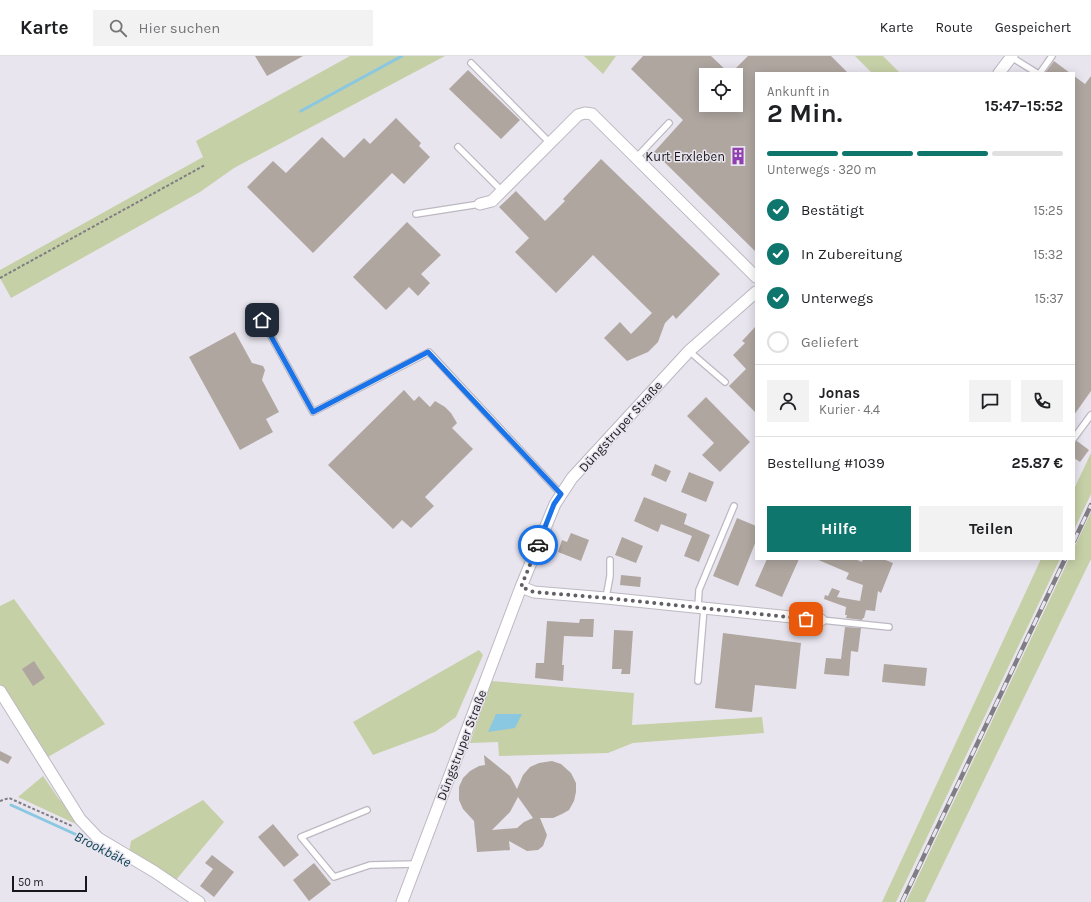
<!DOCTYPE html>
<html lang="de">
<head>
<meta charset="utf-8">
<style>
  body { margin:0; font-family:Karla,sans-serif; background:#f2f2f2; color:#202124; height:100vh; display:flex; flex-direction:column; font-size:15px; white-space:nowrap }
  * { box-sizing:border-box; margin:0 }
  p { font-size:13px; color:#757577 }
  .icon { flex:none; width:22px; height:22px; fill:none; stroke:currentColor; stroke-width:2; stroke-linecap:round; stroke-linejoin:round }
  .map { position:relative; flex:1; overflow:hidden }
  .drawer { position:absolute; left:755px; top:16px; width:320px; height:488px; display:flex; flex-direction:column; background:#fff; border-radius:0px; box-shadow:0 2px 10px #0003 }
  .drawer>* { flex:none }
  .fabs { position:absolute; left:699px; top:12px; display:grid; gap:8px }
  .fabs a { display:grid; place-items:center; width:44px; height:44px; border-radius:0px; background:#fff; box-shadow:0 2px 10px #0003; font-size:20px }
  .scale { position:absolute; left:12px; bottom:10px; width:75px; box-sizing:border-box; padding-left:4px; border:2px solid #19171b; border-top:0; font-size:11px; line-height:14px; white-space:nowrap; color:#19171b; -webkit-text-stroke:3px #e9e5ef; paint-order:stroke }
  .pin { position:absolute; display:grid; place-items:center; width:34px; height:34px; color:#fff; margin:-17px; border-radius:8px; box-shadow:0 2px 6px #0006 }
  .courier { position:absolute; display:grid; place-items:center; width:40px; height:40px; margin:-20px; border:3px solid #1a73e8; border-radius:50%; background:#fff; color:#222; box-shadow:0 1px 5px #0007 }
  .head em { font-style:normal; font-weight:700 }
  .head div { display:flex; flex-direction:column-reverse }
  .head { display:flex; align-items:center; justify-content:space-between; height:68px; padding:0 12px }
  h1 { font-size:26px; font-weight:700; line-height:30px }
  .bar { display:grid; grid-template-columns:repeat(4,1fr); gap:6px 4px; align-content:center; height:48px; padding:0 12px }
  .bar i { height:5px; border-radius:3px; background:#e0e0e0 }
  .bar .current { background:#0f766e }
  .bar p { grid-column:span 4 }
  .line { display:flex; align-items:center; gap:10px; padding:0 12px; border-top:1px solid #e0e0e0 }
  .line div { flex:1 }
  .round { display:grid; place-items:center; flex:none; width:42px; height:42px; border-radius:0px; background:#f2f2f2 }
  ol { padding:0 12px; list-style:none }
  li { display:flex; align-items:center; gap:12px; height:44px }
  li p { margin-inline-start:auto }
  li .icon { padding:4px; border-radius:50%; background:#0f766e; color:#fff; stroke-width:4 }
  li:last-child { color:#757577 }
  li i { width:22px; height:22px; border:2px solid #e0e0e0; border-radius:50% }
  .action { display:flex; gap:8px; margin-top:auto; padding:8px 12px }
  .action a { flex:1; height:46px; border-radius:0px; background:#0f766e; color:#fff; font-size:16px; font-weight:700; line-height:46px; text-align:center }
  .action a+a { background:#f2f2f2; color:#202124 }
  header { display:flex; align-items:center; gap:24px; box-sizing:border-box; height:56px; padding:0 20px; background:#fff; border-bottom:1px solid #e0e0e0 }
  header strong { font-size:19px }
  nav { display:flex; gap:22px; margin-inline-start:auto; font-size:14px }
  .search { width:280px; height:36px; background:#f2f2f2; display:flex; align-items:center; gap:10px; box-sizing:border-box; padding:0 14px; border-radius:0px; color:#757577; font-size:15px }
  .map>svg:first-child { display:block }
  .green { fill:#c6d0a7 }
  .water { fill:#8ac7e0 }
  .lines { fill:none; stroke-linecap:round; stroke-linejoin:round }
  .stream { stroke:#8ac7e0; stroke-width:3 }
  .building { fill:#afa6a0; fill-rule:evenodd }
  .service-casing { stroke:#bdb8c2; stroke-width:8 }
  .minor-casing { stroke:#bdb8c2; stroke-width:13 }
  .path { stroke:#7f7c83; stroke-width:2; stroke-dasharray:3 2; stroke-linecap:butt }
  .service { stroke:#fff; stroke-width:5.5 }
  .minor { stroke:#fff; stroke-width:11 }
  .rail-casing { stroke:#807d84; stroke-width:4.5 }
  .rail { stroke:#e9e5ef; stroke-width:3; stroke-dasharray:9; stroke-linecap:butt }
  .done { stroke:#625f65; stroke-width:4; stroke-dasharray:0 7.2 }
  .route { stroke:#1a73e8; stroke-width:5 }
  .labels { text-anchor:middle; stroke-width:3; stroke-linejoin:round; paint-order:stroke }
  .poi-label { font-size:13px; fill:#19171b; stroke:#e9e5ef; text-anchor:end }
  .street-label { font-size:13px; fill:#19171b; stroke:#e9e5ef }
  .water-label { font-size:14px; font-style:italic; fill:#0d4254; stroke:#e9e5ef }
</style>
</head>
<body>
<header>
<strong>Karte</strong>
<div class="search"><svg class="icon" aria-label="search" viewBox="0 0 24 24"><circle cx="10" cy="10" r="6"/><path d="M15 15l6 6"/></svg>Hier suchen</div>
<nav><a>Karte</a><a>Route</a><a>Gespeichert</a></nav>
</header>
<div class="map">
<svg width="1091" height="846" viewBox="0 0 1091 846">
  <rect width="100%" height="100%" fill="#e9e5ef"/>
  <!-- green -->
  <path class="green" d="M350,0H445L234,112L200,136L11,242L0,222V214L203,101L196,85Z
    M584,0H616L603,18Z
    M855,0H883L900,17H872Z
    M1091,397V438L1074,474V433Z
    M1091,456V503L925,846H906L1069,503H1074V492Z
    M1041,503H1060L896,846H882Z
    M14,543L105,668L48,701L0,630V550Z
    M479,594L483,599L456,661L435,676L373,699L353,666Z
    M491,625L634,637L632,669L762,661L764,677L633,687L608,697L499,700L498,686L470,687Z
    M43,720L59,743L77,761L78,769L18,741Z
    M203,744L224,766L176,824L129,796L131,785Z"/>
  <!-- water -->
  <path class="water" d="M496,658H522L515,672L488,676Z"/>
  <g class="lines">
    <!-- stream -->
    <path class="stream" d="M301,55L402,0
      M11,749L99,789L121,802"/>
  </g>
  <!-- building -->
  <path class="building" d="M255,0H303L267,20Z
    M643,0H711L730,18L748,0H831L848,17H756V196L654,96L683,64L631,13ZM706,19H736V49H706Z
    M1054,5L1070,17H1045Z
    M468,14L520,64L501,83L449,33Z
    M1074,20L1085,28L1091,20V335L1074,359Z
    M396,62L421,87L419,90L430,101L404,128L392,117L313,197L247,131L273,105L286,117L322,81L344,102L364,82L370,88Z
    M601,103L720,218L676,263L673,259L665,267L658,286L648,296L627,305L604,282L620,266L631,278L652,257L593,199L556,237L515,196L529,182L499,151L516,135L545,165L565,145L563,143Z
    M407,166L441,199L421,218L430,227L418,240L409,231L386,254L353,221Z
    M756,270V357L729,330L746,313L733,299L745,287L742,285Z
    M235,276L252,307L263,310L265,314L262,324L279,356L266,363L273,376L240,394L189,301Z
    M404,334L414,345L419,340L430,351L435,345L445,351L451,357L457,367L452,372L473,393L425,441L434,450L411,472L402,464L393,473L328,409Z
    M706,341L750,386L720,416L702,399L714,387L687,360Z
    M1077,385L1089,394L1080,406L1074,402V386Z
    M655,408L671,415L666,426L651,419Z
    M689,416L714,426L706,446L681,436Z
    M644,441L687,458L684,468L710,479L699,506L684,500L692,480L661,468L658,476L634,465Z
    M737,462L756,470V485L738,530L713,520Z
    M571,477L589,484L581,505L558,496L562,484L567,486Z
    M622,481L643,490L636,507L615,499Z
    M767,503H799L782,541L755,530Z
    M816,503H855L862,506L863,503H883L893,507L881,537L878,535L875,555L866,554L864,562H863L862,564L846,562L847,559H845L846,551L824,543L825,539L828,540L832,532L840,535L837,541L860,545L863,529L846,523L849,517Z
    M621,519L641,521L640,531L620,529Z
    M580,563H594L593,581L564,580L562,609H564L563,625L535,622L536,607H544L547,565L579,567Z
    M845,571L861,572L858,596L851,595L849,620L824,618L826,602L841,603Z
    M614,574L633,575L630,618H621L622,613H612Z
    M723,577L801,587L796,633L755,629L752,656L715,652Z
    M34,605L45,622L33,630L22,613Z
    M884,608L927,612L925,630L882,626Z
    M0,695L12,701L8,708L0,704Z
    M484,699L510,720L517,733L523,719L530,711L539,707L552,705L561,708L571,717L576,727V736L574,745L569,754L562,758L553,762H540L547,779L543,790L538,794L527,795L509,785L510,794L477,796L474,765L463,753L459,744V731L463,722L470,715L479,710L485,709ZM518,741L533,762L524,766L517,772L492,774L510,756Z
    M273,768L299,799L284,811L258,781Z
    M212,799L234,816L214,841L200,830L213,813L205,807Z
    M314,807L331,828L309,845L293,824Z"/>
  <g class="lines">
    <!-- service casing -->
    <g class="service-casing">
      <path id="service" d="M1011,1L1037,17
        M471,7L550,87
        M1040,17L1052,0
        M458,91L502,135
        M636,102L669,67
        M416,158L480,148
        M262,264L313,356L429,296L561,438
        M689,295L725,326
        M1074,382L1091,359
        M606,542L610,520V504
        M698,551L699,534L734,450
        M821,564L889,571
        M698,625L704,552
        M367,754L301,781L334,821L370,809L416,808"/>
    </g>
    <!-- minor casing -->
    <g class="minor-casing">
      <path id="minor" d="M999,17L1012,0
        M480,148L492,145L578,59L585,57L592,58L756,221
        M521,531L534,536L606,542L821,564
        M0,635L80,763L98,782L155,816L199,846
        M402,846L521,531L555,448L572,422L689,295L756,236"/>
    </g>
    <!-- path -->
    <path class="path" d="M0,222L205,109
      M0,745L9,742L72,770"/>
    <!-- service -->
    <use href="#service" class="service"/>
    <!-- minor -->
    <use href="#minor" class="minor"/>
    <!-- rail casing -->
    <g class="rail-casing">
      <path id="rail" d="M1074,485L1091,449
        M902,846L1065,503"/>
    </g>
    <!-- rail -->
    <use href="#rail" class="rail"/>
  </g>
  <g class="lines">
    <!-- done -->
    <path class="done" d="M538,489L521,531L534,536L606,542L806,563"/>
    <!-- route -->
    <path class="route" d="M262,264L313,356L428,296L561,438L554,448L538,489"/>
  </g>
  <!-- icons -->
  <defs>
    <g id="building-bare" transform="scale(1.38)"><path d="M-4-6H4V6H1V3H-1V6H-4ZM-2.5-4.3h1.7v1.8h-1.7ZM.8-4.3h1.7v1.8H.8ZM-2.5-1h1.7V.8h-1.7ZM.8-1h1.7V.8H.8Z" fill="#8f3faf" stroke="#e9e5ef" stroke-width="2.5" paint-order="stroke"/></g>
  </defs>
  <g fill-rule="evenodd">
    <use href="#building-bare" x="738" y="100"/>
  </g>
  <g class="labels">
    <!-- poi labels -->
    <g class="poi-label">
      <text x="725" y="105">Kurt Erxleben</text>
    </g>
    <!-- street labels -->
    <g class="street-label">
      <text transform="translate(620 370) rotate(-48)" y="5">Düngstruper Straße</text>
      <text transform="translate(461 689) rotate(-69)" y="5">Düngstruper Straße</text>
    </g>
    <!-- water labels -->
    <g class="water-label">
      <text transform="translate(103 793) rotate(27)" y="5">Brookbäke</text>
    </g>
  </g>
</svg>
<div class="fabs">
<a><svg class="icon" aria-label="locate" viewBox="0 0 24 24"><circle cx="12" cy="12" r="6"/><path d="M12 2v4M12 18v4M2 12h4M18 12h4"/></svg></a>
</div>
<div class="scale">50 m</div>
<div class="pin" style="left:806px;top:563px;background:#ea580c"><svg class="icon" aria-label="bag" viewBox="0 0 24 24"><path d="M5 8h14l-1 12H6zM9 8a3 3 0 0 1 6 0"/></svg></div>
<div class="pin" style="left:262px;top:264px;background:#1f2937"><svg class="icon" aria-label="home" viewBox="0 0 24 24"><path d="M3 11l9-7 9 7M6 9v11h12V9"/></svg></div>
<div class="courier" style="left:538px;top:489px"><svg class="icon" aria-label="car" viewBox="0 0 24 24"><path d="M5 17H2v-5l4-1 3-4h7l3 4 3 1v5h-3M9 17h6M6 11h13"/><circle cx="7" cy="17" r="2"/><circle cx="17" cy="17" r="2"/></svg></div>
<section class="drawer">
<div class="head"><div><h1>2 Min.</h1><p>Ankunft in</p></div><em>15:47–15:52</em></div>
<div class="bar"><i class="current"></i><i class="current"></i><i class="current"></i><i></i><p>Unterwegs · 320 m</p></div>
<ol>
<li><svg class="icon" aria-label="check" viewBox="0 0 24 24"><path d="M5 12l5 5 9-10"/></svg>Bestätigt<p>15:25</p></li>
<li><svg class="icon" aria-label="check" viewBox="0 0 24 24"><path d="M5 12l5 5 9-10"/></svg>In Zubereitung<p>15:32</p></li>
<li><svg class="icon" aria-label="check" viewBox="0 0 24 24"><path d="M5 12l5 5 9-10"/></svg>Unterwegs<p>15:37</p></li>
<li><i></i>Geliefert</li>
</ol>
<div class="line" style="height:72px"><a class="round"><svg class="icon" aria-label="person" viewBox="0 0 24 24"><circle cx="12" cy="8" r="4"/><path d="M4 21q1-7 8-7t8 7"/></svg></a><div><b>Jonas</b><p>Kurier · 4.4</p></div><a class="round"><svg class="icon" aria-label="chat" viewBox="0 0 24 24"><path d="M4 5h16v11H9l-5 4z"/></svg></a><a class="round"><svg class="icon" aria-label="phone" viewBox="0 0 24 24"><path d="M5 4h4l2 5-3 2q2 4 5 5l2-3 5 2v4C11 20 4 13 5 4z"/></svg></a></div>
<div class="line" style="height:52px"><div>Bestellung #1039</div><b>25.87 €</b></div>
<div class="action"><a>Hilfe</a><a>Teilen</a></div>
</section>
</div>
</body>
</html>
